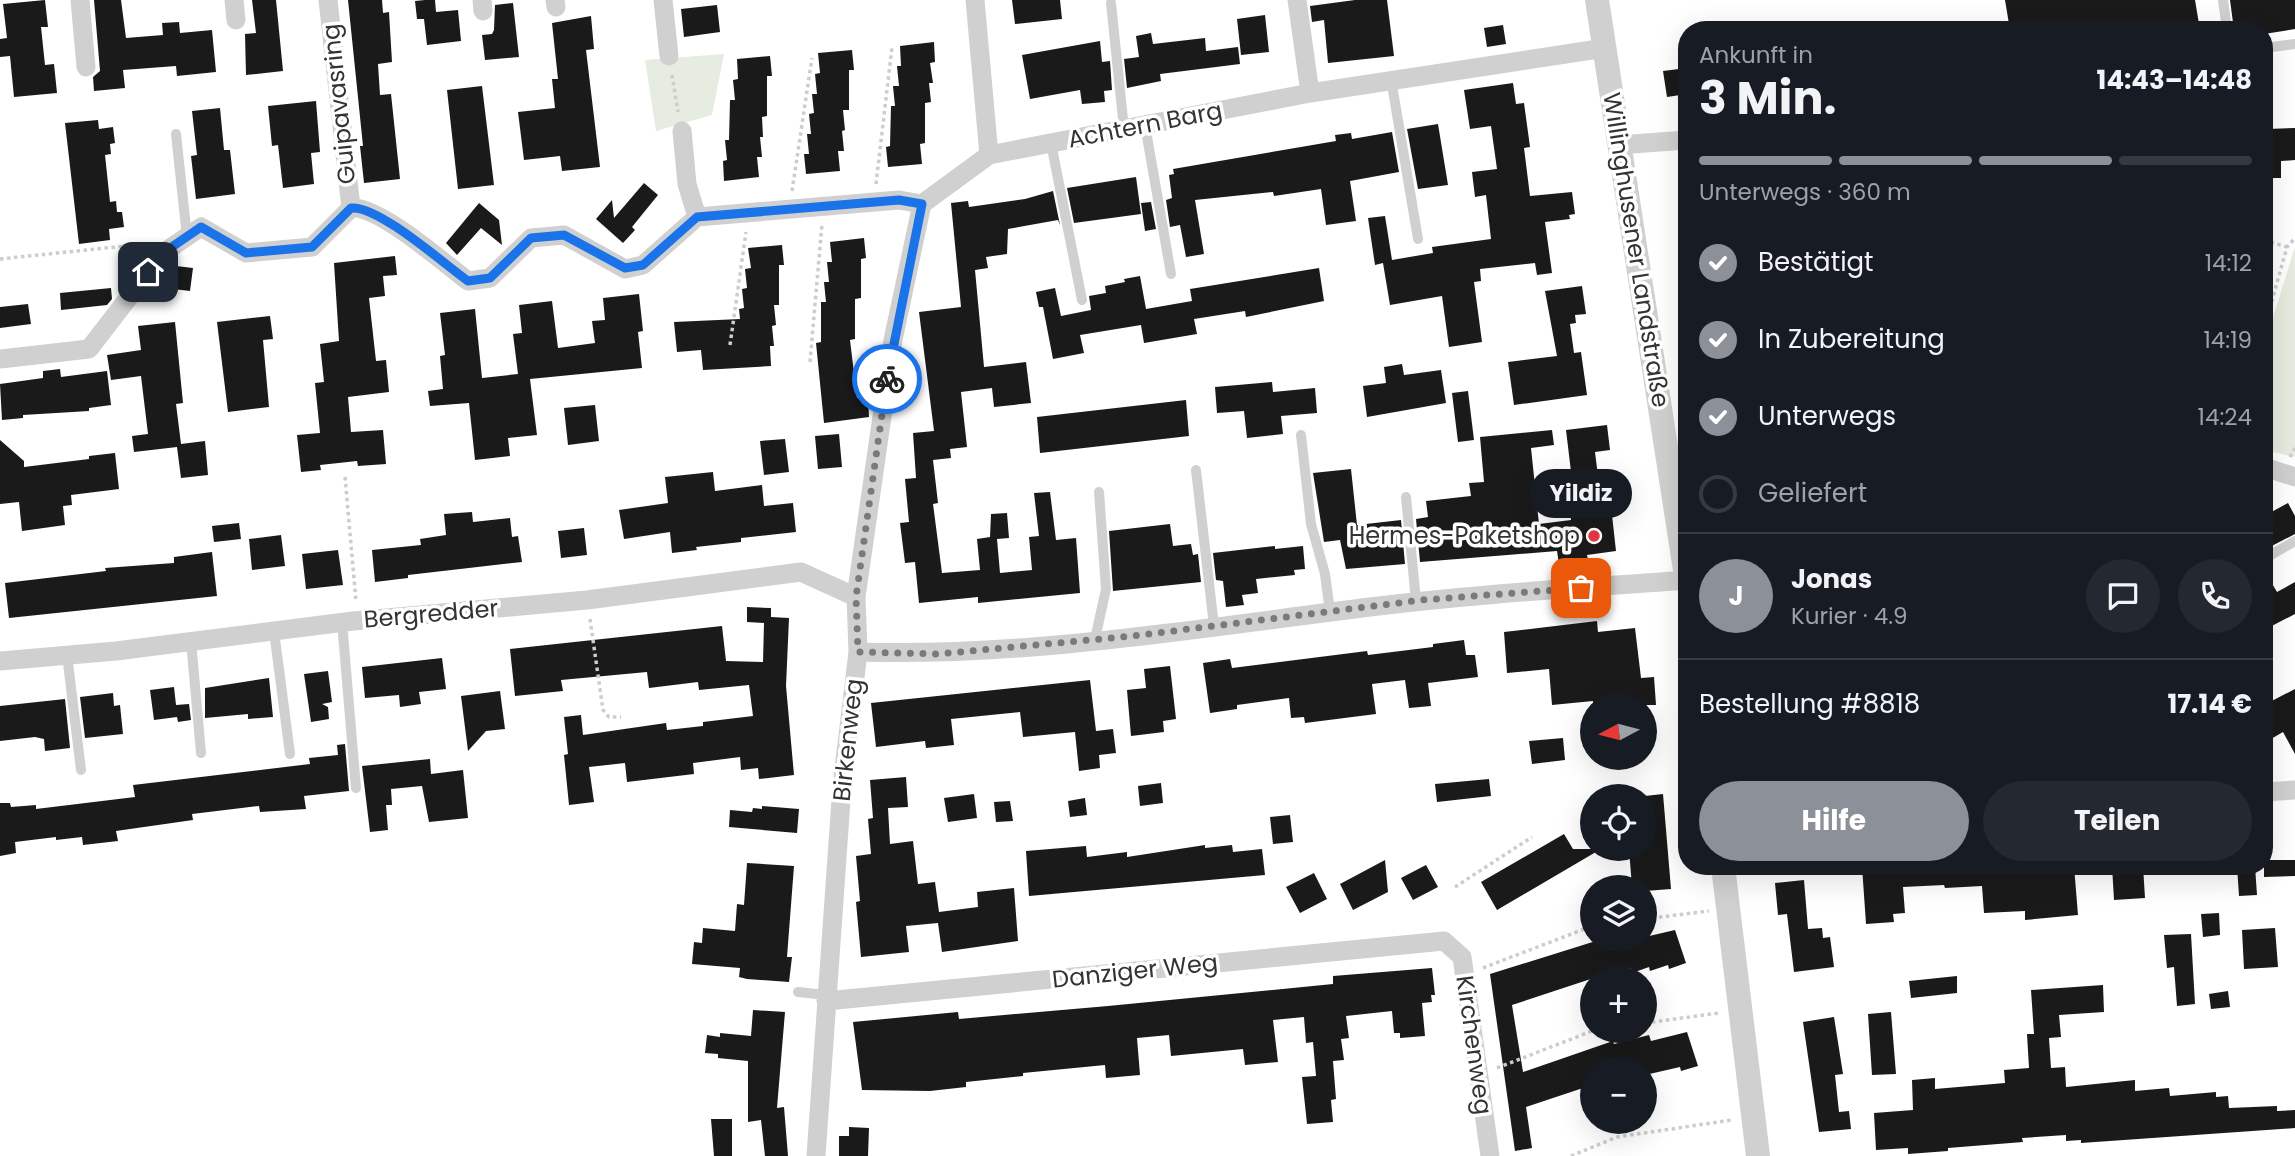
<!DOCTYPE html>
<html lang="de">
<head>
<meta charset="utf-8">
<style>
  body { margin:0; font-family:Poppins,sans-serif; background:#242831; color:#f1f3f6; height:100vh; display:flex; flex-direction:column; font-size:26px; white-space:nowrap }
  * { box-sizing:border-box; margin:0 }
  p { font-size:23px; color:#9ea1a6 }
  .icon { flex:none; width:38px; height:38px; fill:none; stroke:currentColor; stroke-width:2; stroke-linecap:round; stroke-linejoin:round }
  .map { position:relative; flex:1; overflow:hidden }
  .panel { position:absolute; left:1678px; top:21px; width:595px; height:854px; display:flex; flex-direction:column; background:#171b24; border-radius:28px; box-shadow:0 7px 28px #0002 }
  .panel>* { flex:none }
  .needle { width:46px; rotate:263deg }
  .buttons { position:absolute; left:1580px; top:693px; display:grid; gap:14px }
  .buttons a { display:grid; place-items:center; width:77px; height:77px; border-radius:50%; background:#171b24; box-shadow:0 7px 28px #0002; font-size:35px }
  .pin { position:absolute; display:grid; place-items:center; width:60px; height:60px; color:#fff; margin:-30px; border-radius:14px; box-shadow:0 4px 10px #0006 }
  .courier { position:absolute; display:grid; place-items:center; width:70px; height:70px; margin:-35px; border:5px solid #1a73e8; border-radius:50%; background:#fff; color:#222; box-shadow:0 2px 9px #0007 }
  .bubble { position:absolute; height:49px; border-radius:24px; background:#171b24; box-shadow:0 7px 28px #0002; font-size:23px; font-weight:700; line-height:49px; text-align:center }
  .headline em { font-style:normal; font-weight:700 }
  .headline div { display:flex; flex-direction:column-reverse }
  .headline { display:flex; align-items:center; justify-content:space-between; height:119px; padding:0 21px }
  h1 { font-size:46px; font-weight:700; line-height:52px }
  .bar { display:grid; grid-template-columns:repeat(4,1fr); gap:10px 7px; align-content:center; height:84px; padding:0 21px }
  .bar i { height:9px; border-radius:5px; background:#363941 }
  .bar .selected { background:#8c9099 }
  .bar p { grid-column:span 4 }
  .line { display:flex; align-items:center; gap:18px; padding:0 21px; border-top:2px solid #363941 }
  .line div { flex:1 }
  .round { display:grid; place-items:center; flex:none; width:74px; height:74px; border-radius:37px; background:#242831 }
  ol { padding:0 21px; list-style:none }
  li { display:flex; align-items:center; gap:21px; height:77px }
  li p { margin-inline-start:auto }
  li .icon { padding:7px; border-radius:50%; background:#8c9099; color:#fff; stroke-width:4 }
  li:last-child { color:#9ea1a6 }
  li i { width:38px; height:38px; border:4px solid #363941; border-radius:50% }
  .primary-button { display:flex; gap:14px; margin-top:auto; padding:14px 21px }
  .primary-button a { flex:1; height:80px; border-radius:42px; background:#8c9099; color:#fff; font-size:28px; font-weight:700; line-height:80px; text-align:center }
  .primary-button a+a { background:#242831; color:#f1f3f6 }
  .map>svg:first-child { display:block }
  .green { fill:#e6ecdf }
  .building { fill:#1a1a1a }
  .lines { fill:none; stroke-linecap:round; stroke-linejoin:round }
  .path { stroke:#cdcdcd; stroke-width:3.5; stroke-dasharray:3.5 3.5; stroke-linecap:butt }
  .service { stroke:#d0d0d0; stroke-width:10 }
  .minor { stroke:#d0d0d0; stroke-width:19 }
  .tertiary { stroke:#d0d0d0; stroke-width:24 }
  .done { stroke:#7a7a7a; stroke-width:7; stroke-dasharray:0 12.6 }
  .route { stroke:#1a73e8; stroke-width:9 }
  .poi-dot { fill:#e63946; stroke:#fff; stroke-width:2.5 }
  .labels { text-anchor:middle; stroke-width:7; stroke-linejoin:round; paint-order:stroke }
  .street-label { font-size:24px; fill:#333; stroke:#fff }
  .poi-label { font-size:24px; fill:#333; stroke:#fff; text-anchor:end }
</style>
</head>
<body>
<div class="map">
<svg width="2295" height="1156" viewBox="0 0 2295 1156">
  <rect width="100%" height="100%" fill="#fff"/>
  <!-- green -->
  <path class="green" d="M724,54L712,115L656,131L645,60Z
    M2295,247V457L2265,450V343Z"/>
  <!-- building -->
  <path class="building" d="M45,0L48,27H41L45,65L54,64L57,93L14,97L10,56L0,57V39L7,38L3,4Z
    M94,0H121L126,38L163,35L162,23L179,22L180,33L212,30L216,72L177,76L176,66L123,70L125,88L94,91L93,77L100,71Z
    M252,0H276L283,71L246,75L245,34L256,33Z
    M348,0H382L383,13L389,12L392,62L378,64L380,95L391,94L400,179L364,183L360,146H363Z
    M425,0H435L436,12L458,10L461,41L427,45L424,19H417L415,1Z
    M1012,0H1060L1062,19L1015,24Z
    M1355,0H1387L1394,56L1328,63L1324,20L1312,22L1310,6Z
    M2005,0H2195L2200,30H2010Z
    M2230,0H2295V29L2264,34V30H2234Z
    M513,3L519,57L485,60L482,35L492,34L494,30L495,5Z
    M717,5L720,32L684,37L681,9Z
    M1265,15L1269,52L1241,55L1237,19Z
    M591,16L594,49L586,50L600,167L562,171L560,156L524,160L518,112L555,108L552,79H558L552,23Z
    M1503,25L1506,44L1487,47L1484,28Z
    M1151,33L1153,44L1205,38L1206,51L1238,47L1240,64L1160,74L1161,81L1127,88L1124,59L1139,57L1136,36Z
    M1100,41L1102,62L1110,61L1112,90L1104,91L1105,102L1082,104L1080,90L1030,99L1022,55Z
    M934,42L935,62L930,63L933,83H929L931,102L925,103V143L920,144L922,164L888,167L886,147L890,146L891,106H895L893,86H899L897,66H901L900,46Z
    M852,50L854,70H849V110H843L845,130L842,131L844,151H838L840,171L806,174L804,154H809L807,134H811L809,114L814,113L812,94H817L815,74L820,73L818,53Z
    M770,56L772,76H767V116L762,117L763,137H760L762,157H757L759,177L724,181L723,161L727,160L725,140H729L730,100H735L733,80L738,79L737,59Z
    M1687,68V94L1667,97L1663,71Z
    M1513,83L1516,104L1524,103L1530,147L1524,148L1530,196L1572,192L1575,214L1569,215L1570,219L1545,222L1552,273L1537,275L1535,263L1480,269L1481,281L1474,282L1482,342L1449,347L1442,296L1390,305L1383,263L1375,265L1368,218L1385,216L1392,260L1433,253L1432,247L1491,239L1486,195L1475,197L1472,172L1497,169L1491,126L1470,129L1464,90Z
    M482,86L494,185L458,189L447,90Z
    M316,101L320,152L311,153L314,184L283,188L278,145L272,146L268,106Z
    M220,108L224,150H230L235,194L196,199L191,156L197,155L192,111Z
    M98,120L99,129L113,127L115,143L110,144L111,154L105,155L110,202L116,201L117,212H122L124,227L109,229L110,240L79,244L65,123Z
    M1438,124L1448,185L1418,189L1407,129Z
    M2295,128V160L2281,161V178H2264L2267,129Z
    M1392,132L1399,172L1350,181L1356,221L1326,225L1321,189L1274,196L1273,192L1195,200L1204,254L1186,257L1180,225L1170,227L1166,200L1172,198L1169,175L1174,174L1173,169L1336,141L1335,135L1351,133L1352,139Z
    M1136,177L1141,214L1074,223L1067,188Z
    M644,183L658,195L632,227L635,230L623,243L596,219L612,200L614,218Z
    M1053,191L1060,225L1058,220L1008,229L1007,254L986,257L988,268L975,270L984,367L1026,362L1031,403L994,407L992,388L961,392L967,447L950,449L951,458L933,460L938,503L933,504L942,573L980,570L977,539L990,537L991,514L1007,513L1009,538L997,539L1000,573L1032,570L1029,537L1039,536L1034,493L1050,492L1056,540L1076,538L1080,593L978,603V597L919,603L915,562L905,563L900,523L909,522L905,479L916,478L913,433L934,431L919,312L961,307L951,203L968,201L969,207L1025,199Z
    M1151,202L1156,229L1145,231L1141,203Z
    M479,203L499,220L502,245L481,228L457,255L446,243Z
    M864,238L866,258L861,259V298L855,299V339L850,340L857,398L868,397L869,417L824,423L816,343L821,342V302H826L824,282H829L827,262H832L830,242Z
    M782,245L784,265H779V305H774L776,325L772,326L774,346H770L771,366L703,370L701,350L677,352L674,322L740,319L739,309L744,308L742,289L747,288L745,269L751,268L748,248Z
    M395,256L397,275L383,276L385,296L369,298L376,361L386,360L389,392L348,397L351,432L383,430L386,464L358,466L357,461L320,465L321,470L301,472L297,435L320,433L315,383L324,382L320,344L339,341L334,263Z
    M176,266L193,268L190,291L173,289Z
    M1319,268L1324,301L1246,317L1245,311L1194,319L1197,334L1144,343L1141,325L1080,335L1084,353L1053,359L1043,307H1039L1036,292L1055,288L1061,316L1091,310L1089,296L1106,293L1105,286L1125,282L1124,279L1140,276L1146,309L1192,301L1190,289Z
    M1582,286L1586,314L1575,315L1576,323L1570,324L1574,353L1581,352L1587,395L1514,405L1508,362L1557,356L1545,291Z
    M111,288L112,299L107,305L61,310L60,293Z
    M639,294L643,331L638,332L642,368L530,379L537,435L508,438L510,456L475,460L469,403L430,406L428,391L443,389L440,356L445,355L440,313L475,309L482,378L518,374L513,334L522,333L519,305L552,301L558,348L595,343L592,321L605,320L603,298Z
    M28,304L31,324L0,328V307Z
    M270,316L273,339L263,340L269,407L228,412L217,322Z
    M175,322L183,403L176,404L181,444L205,441L208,475L181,478L177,447L134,452L132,436L148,434L141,376L111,380L107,355L141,350L138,326Z
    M1402,364L1404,375L1441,370L1446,403L1367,417L1363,386L1386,383L1384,367Z
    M60,369L61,377L107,371L111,405L89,408V411L23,415V418L2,420L0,384L43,378V371Z
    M1272,382L1273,392L1315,388L1317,413L1281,416L1283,434L1247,438L1244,411L1217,413L1215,387Z
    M1468,391L1474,440L1458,442L1452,393Z
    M1186,400L1189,436L1040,453L1037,417Z
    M595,405L599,441L568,445L564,408Z
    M1607,425L1610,450L1595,452L1603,516L1612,515L1616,551L1587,555L1588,560L1559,564L1557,551L1420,562L1416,519L1428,517L1426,501L1471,496L1469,483L1484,482L1480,437L1552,430L1554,445L1531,448L1539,524L1571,520L1566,480H1572L1566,430Z
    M839,434L842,467L818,469L815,436Z
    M785,439L789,472L764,475L760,441Z
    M0,440L24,461V467L89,459V456L115,453L119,489L71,495L72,505L63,506L65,525L22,531L19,502L0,504Z
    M1351,469L1357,525L1401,520L1405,564L1346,569L1340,540L1324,542L1313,473Z
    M713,472L715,491L762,485L764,506L793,503L796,532L741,538V542L696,547L697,550L672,553L670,532L624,539L619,510L668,503L665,477Z
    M2288,503L2295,516V534L2264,550V516Z
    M472,512L473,522L510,518L512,537L518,536L522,562L408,575V578L375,582L372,550L421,545L420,539L446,535L444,514Z
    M239,523L241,539L214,542L212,526Z
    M1170,524L1173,546L1191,544L1193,555L1198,554L1201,582L1113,591L1109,531Z
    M584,528L587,555L561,558L558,531Z
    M281,535L285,566L252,570L249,539Z
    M1275,546V549L1303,546L1305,569L1294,570L1295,575L1256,579L1258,593L1242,595L1244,605L1226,607L1223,581L1216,580L1213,553Z
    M338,550L343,585L306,589L302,554Z
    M212,552L217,596L9,618L5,583L106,571L105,568L174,563V557Z
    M2264,570L2277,592L2295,582V614L2264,630Z
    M747,607L771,608V617L789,618L786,686L794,775L759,779L758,768L741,770L740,757L693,763L694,774L627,782L625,763L589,767L594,802L569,805L564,755L568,754L564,717L581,715L583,735L666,723L667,730L703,726V722L753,716L749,685L699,690L698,682L649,688L647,672L561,680L563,691L515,696L510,649L722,626L726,661L763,662L764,623L747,622Z
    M1597,621L1598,632L1635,628L1641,678L1654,677L1656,705H1593V701L1552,705L1549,669L1507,673L1504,632Z
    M1464,640L1466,655H1475L1478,677L1428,683L1431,706L1409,708L1405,680L1372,684L1376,714L1305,723L1304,717L1291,718L1289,698L1237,705V709L1210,713L1203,663L1230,659L1232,668L1367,651L1368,655L1433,647V644Z
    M442,658L446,689L419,692L421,704L400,707L399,695L365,698L362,667Z
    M1170,666L1176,719L1163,721L1164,732L1131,736L1127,690L1146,688L1144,669Z
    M328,671L332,702L322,704L328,707L329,719L311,722L304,674Z
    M269,678L273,717L248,719V714L205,718V688Z
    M1090,680L1096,731L1113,729L1116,753L1099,755L1100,768L1079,771L1075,732L1023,737L1020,712L951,719L954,745L926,748L925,741L876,747L871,703Z
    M174,687L176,705L189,704L191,720L178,722L177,717L154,720L150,690Z
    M2295,689V754L2283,732L2264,743V705Z
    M500,691L505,729L486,731L468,751L461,696Z
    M113,693L114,706L120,705L123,734L85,738L80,697Z
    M65,699L70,748L45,751L44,739L35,737L0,741V706Z
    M1563,738L1565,760L1532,764L1529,741Z
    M345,744L349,791L304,796L306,809L260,812L259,806L192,814L193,820L116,831L118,841L83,845L82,837L56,840V837L15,842L16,853L0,856V803H10L11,807L36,805V809L135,797L133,785L310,764L309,758L338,755L337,745Z
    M430,759L431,774L463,770L468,818L429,822L422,786L391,789L392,805H386L388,830L370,832L362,766Z
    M906,777L908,807L888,808L890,844L913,841L918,884L935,882L939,912L978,907L977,892L1014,888L1018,941L942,952L938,923L906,926L909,952L861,957L856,902L860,901L856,856L871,854L868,819L873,818L870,780Z
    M1489,779L1491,796L1437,802L1435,784Z
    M1161,783L1163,803L1140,806L1138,786Z
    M974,794L977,818L948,822L944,798Z
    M1663,794L1671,889L1645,891V887H1632L1629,849H1645V796Z
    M1085,798L1087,815L1070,817L1068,801Z
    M1010,801L1013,821L996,822L994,802Z
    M762,806L799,809L797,833L729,827L730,810L752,812L753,808L762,809Z
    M1290,815L1293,842L1273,844L1270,817Z
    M1564,834L1573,849H1601L1497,910L1481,882Z
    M1205,845V848L1232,845L1233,852L1262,849L1265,875L1029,896L1026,851L1086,846L1087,857L1127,852V857Z
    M1385,860L1388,892L1353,910L1340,884Z
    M2264,860H2295V876L2264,877Z
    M747,863L794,866L787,957H792L789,982L747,979L739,977L740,968L692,964L694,942L702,943L703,928L735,931L737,904L744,905Z
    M1426,865L1438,887L1413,900L1401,878Z
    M1862,866H2074L2078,915L2025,920V911L1984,913L1982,886L1945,888L1944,885L1903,887L1905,913L1893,914L1894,922L1866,924Z
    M2112,866H2143L2145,898L2114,900Z
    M2237,866H2255L2257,895L2239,896Z
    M1314,873L1327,899L1300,913L1286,887Z
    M1804,880L1808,929L1822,928L1823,938L1830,937L1834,967L1794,972L1787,914L1778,915L1775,883Z
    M2219,913L2220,935L2203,937L2201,914Z
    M2275,928L2278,967L2244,969L2242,930Z
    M1675,930L1686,963L1669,969L1668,965L1650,971L1649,967L1632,973L1631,968L1612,972L1512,1005L1523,1072L1613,1041L1614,1044L1649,1035L1651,1041L1687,1032L1698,1066L1681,1071L1680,1067L1645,1075V1069H1592V1085L1526,1107L1532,1148L1515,1151L1490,974L1599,940H1645V937Z
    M2191,934L2195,1004L2177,1006L2174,967L2167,968L2164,935Z
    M1432,968L1435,995H1431L1432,1002L1422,1003L1425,1036L1400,1038V1033H1394L1392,1011L1346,1016L1349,1038L1341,1039L1344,1060L1333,1061L1336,1099L1331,1100L1333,1122L1307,1124L1302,1077L1316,1076L1313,1042L1306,1043L1304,1017L1273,1020L1278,1062L1245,1065L1243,1049L1171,1056L1169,1035L1137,1038L1140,1075L1106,1078L1105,1065L1023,1073V1076L966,1082V1087L930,1091L862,1090L853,1022L958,1012L959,1019L1108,1006L1333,984V976Z
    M1957,976V993L1911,998L1909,981Z
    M2103,985L2104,1012L2059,1015L2061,1037L2049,1038L2051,1068L2065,1067L2066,1087L2135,1080V1091L2169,1088L2170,1096L2216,1092V1097L2228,1096L2229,1108L2277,1106V1111L2295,1110V1128L2081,1143V1140L2066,1141V1135L2022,1138L2023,1142L1948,1148V1151L1908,1154V1148L1876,1150L1874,1113L1913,1110L1912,1080L1935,1078V1089L2005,1083L2004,1070L2029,1068L2027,1034H2034L2031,990Z
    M2228,991L2230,1007L2211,1009L2209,994Z
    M753,1010L785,1012L777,1108L784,1107L788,1156H765L761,1120L748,1122V1061L718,1058V1054L705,1053L707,1035L720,1037V1033L751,1036Z
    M1891,1012L1896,1074L1872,1075L1868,1014Z
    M1834,1017L1843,1074L1835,1075L1839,1112L1849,1111L1851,1129L1819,1132L1803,1022Z
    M711,1119H732V1156H714Z
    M849,1127L869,1128L868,1156H839V1136H849Z"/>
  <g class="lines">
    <!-- path -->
    <path class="path" d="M672,75L678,112
      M876,184L892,47
      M792,191L812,58
      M2264,240L2287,247
      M0,259L144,244
      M2264,329L2287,247L2295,238
      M730,345L746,232
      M810,362L822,224
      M2290,457L2295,448
      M345,477L356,601
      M590,619L603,710L609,717H621
      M1455,887L1532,837
      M1645,919L1709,911
      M1483,968L1592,926
      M1645,1023L1719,1013
      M1497,1068L1592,1031
      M1571,1156L1617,1137L1732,1120"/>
    <!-- service -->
    <path class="service" d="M2223,0L2227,30
      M1111,3L1124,129
      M2264,48L2295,44
      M1391,79L1418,239
      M1145,125L1171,274
      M176,134L187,237
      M1051,143L1082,300
      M1301,435L1311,524L1325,574L1330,612
      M1196,470L1214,626
      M1406,497L1416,601
      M2264,559L2295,541
      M342,622L356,788
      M274,631L290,754
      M1095,639L1106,589L1099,492
      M191,641L201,753
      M67,655L81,770
      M798,992L826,995"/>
    <!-- minor -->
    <path class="minor" d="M80,0L86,67
      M234,0L236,20
      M328,0L351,208
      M482,0L483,11
      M555,0L556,7
      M663,0L669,56
      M975,0L989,155
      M1297,0L1310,93
      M682,131L687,184L697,217
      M1618,145L1687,140
      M0,359L89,349L163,253L201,227L246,253L312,247L351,208C378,205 444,263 468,281L490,278L531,238L564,235L625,269L643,265L697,217L899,200L922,204L989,155L1310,93L1605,48
      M2264,467L2295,477
      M858,652C1029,657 1201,628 1370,607C1475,594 1581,588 1687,580
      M0,661L116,651L353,621L587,600L801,572L856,597
      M2264,792L2295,790
      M826,1001L1444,941L1462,957L1490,1156
      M816,1156L842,786L858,652L856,597L893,340L922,204"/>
    <!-- tertiary -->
    <path class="tertiary" d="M1597,0L1687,583
      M1723,866L1758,1156"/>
  </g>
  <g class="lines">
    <!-- done -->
    <path class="done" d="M887,379L856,597L858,652L938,654L1133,636L1422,600L1581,588"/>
    <!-- route -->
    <path class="route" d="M148,272L163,253L201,227L246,253L312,247L351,208C378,205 444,264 468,281L490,278L531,238L564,235L625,268L643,265L697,217L899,200L922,204L887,379"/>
  </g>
  <!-- markers -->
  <circle class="poi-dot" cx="1594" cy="536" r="7"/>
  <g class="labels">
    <!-- street labels -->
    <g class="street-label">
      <text transform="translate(339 104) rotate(-96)" y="8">Guipavasring</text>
      <text transform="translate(1145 125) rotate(-11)" y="8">Achtern Barg</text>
      <text transform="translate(1636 250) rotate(81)" y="8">Willinghusener Landstraße</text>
      <text transform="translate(431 614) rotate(-5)" y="8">Bergredder</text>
      <text transform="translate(848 740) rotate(-84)" y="8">Birkenweg</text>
      <text transform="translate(1135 971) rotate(-6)" y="8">Danziger Weg</text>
      <text transform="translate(1474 1045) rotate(82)" y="8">Kirchenweg</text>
    </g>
    <!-- poi labels -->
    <g class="poi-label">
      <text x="1580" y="544">Hermes-Paketshop</text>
    </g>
  </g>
</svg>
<div class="buttons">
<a><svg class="needle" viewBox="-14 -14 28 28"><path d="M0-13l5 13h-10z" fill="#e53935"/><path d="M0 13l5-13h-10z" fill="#9ea1a6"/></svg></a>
<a><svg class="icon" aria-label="locate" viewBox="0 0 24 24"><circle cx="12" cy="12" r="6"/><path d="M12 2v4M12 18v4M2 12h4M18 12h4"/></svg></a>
<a><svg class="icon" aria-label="layers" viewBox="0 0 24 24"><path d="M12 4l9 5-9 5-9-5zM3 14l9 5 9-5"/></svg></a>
<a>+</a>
<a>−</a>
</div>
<div class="pin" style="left:1581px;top:588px;background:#ea580c"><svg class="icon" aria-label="bag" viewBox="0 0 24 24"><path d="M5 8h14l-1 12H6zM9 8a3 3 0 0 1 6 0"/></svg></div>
<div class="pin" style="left:148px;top:272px;background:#1f2937"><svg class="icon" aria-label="home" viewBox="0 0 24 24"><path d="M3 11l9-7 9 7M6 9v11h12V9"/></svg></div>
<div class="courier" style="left:887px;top:379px"><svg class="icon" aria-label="bike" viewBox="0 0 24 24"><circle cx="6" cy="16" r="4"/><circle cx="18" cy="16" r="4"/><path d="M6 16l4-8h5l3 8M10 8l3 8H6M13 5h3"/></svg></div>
<div class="bubble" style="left:1530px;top:469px;width:102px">Yildiz</div>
<section class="panel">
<div class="headline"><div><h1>3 Min.</h1><p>Ankunft in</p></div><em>14:43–14:48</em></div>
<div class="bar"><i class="selected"></i><i class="selected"></i><i class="selected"></i><i></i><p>Unterwegs · 360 m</p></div>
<ol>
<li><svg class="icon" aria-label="check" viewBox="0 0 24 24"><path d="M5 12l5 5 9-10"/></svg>Bestätigt<p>14:12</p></li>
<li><svg class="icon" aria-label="check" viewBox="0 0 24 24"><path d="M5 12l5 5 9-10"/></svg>In Zubereitung<p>14:19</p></li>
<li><svg class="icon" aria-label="check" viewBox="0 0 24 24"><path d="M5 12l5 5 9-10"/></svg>Unterwegs<p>14:24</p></li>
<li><i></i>Geliefert</li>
</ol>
<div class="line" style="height:126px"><b class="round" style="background:#8c9099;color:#fff">J</b><div><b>Jonas</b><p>Kurier · 4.9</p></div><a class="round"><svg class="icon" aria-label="chat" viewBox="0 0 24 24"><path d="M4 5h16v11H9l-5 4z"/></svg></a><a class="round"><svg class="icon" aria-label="phone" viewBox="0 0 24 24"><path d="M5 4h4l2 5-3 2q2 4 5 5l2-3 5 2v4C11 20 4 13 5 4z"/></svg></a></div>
<div class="line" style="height:91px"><div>Bestellung #8818</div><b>17.14 €</b></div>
<div class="primary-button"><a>Hilfe</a><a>Teilen</a></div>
</section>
</div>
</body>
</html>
